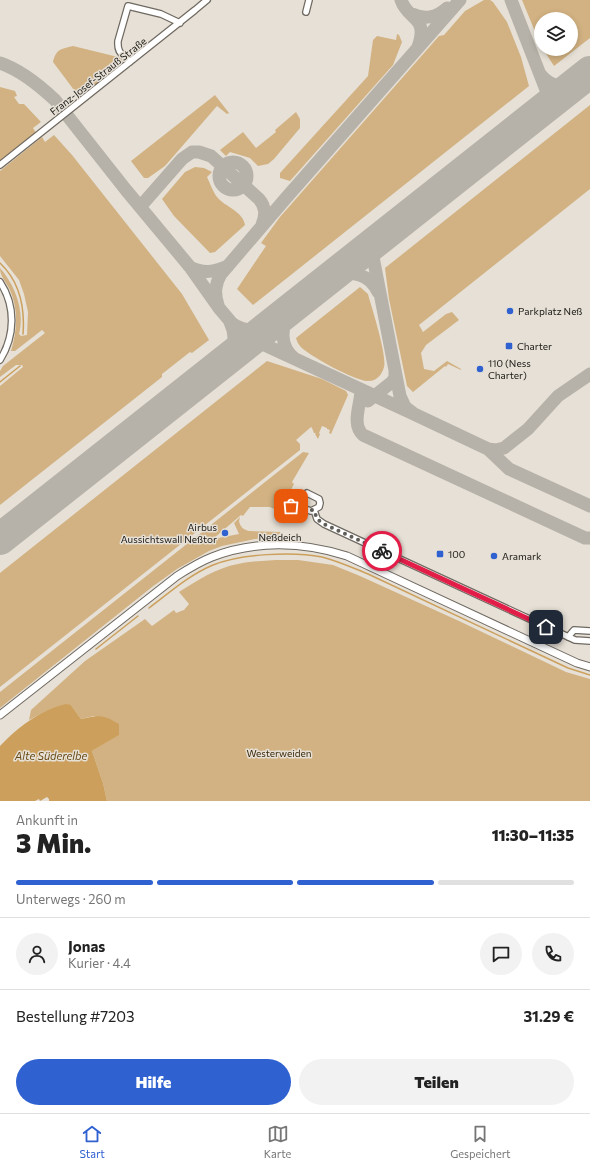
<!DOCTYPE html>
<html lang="de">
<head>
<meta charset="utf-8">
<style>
  body { margin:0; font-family:Commissioner,sans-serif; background:#f2f2f2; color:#222; height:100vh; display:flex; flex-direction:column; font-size:15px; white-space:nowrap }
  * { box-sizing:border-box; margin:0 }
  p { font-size:13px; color:#767676 }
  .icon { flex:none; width:22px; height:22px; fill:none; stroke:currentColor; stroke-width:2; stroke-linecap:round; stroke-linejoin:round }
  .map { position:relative; height:801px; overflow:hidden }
  .sheet { display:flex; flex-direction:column; background:#fff; flex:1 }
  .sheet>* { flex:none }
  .tools { position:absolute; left:534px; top:12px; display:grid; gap:8px }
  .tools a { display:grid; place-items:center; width:44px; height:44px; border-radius:50%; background:#fff; box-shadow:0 2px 6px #0003; font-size:20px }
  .pin { position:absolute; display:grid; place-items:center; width:34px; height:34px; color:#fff; margin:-17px; border-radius:8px; box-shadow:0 2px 6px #0006 }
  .courier { position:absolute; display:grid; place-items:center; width:40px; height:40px; margin:-20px; border:3px solid #e11d48; border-radius:50%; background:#fff; color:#222; box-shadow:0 1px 5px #0007 }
  .summary em { font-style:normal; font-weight:800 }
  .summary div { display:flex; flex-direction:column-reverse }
  .summary { display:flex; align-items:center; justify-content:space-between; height:68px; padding:0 16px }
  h1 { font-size:26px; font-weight:800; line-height:30px }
  .bar { display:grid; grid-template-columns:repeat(4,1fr); gap:6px 4px; align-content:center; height:48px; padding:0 16px }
  .bar i { height:5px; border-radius:3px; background:#e0e0e0 }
  .bar .selected { background:#3061d0 }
  .bar p { grid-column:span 4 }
  .line { display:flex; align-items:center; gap:10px; padding:0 16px; border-top:1px solid #e0e0e0 }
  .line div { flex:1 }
  .round { display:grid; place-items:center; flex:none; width:42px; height:42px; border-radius:21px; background:#f2f2f2 }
  .cta { display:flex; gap:8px; margin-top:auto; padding:8px 16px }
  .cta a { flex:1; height:46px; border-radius:24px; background:#3061d0; color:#fff; font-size:16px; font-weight:800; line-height:46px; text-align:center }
  .cta a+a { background:#f2f2f2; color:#222 }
  .menu { display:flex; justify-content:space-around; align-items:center; height:56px; border-top:1px solid #e0e0e0; background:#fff; font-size:11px; color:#767676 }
  .menu a { display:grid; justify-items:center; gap:2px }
  .menu .selected { color:#3061d0 }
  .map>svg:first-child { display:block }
  .green { fill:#d2b282 }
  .water { fill:#cca05c }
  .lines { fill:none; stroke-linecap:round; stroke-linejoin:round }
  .stream { stroke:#cca05c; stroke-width:1.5 }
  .taxiway { stroke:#b6b2a9; stroke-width:13 }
  .runway { stroke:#b6b2a9; stroke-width:32 }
  .minor-casing { stroke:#6f6961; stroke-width:8 }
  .tertiary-casing { stroke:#6f6961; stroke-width:9 }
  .minor { stroke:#fff; stroke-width:5.5 }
  .tertiary { stroke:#fff; stroke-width:7 }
  .done { stroke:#615d58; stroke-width:4; stroke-dasharray:0 7.2 }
  .route { stroke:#e11d48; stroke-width:5 }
  .poi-dot { fill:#3061d0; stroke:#e6e0d6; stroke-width:1.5 }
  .labels { text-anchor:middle; stroke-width:3; stroke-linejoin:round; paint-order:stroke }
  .street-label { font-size:10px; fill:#1a1714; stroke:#e6e0d6 }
  .poi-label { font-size:10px; fill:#1a1714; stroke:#e6e0d6; text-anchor:start }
  .park-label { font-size:10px; fill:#3b2909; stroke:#e6e0d6 }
  .water-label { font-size:11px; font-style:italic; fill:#694a16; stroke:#e6e0d6 }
</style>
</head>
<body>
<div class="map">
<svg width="590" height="801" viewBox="0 0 590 801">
  <rect width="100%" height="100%" fill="#e6e0d6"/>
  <!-- green -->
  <path class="green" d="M484,0H490L493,2L507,22L521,57L529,86L253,305L237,289L266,246L261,243L280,217L439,36L444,35L465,11Z
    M522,0H590V38L554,66L543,49H571V19H541V46Z
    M397,34L399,35L402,42L393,65L290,181L280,178V173L368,76L373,40L377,36L396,40Z
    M73,46L122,58L124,61L123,62L120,60L118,62L119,67L80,98L53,62C56,49 61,49 73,46Z
    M0,87L15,91L17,96L14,97L19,104H24L41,122L33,128L36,133L0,162Z
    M215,95L229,113L227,114L217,106L165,166L148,178H144L131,161Z
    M590,105V189L419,325L423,332L446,314L452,312L459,320L426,345L421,353L424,369L434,371L447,361L461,369V370L448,364L446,367L445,366L413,392L407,386L389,299L385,268Z
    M296,112L300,119V128L274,159L268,164L258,166L250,158L230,152L226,156L220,150L243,132L256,148L276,132L275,130Z
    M54,135L72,155L182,294L209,340L192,353L190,352L162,374V377L0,505V386L23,367L22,365H16L0,377V371L3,366L45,333L42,330L15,351H11C17,331 19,311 10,290C7,283 0,277 0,268C15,285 25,311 19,334L21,336L27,335L28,312L24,294L19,280L0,256V171L42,137L45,142Z
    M195,167L204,168L212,172L207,177C210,183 213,192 217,197C225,207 243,211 245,225L215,252L210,253L174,216L162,199L185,172Z
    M360,287L368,294L369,298C373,311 387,356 384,367C382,375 376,382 367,381C356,381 307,355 300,346C298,344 297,341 296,338Z
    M267,361L322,379L346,391L348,395L331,434L329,433L330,430L327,429V428L322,426L319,433L320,434L318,439L315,434L316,433H314L312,428L311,427L296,440L300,444V450L0,687V573Z
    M303,452L309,453L292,482L294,484L284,503L285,510H283L282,513L270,507H250L243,516L241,515L213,539L239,534L234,523L240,517L239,521C240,527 244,530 249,531L281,532L275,538L255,539L222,546L209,551L177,569L152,587L0,708V692Z
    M276,560H298L333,565L360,576L459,621L566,672L590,679V801H107L103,783L92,751L118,735L94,716L81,719L71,705L44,712L29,720L31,710L85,661L145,619L152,626L174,610L176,613L184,610L189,604L179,592C198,580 216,568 238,564C251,561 264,561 276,560Z"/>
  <!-- water -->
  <path class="water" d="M66,704L71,705L81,719C99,715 103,714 119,724V735L92,751L103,783L107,801H49V799L47,797L40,801L39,799L35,801H0V746C18,727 40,710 66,704Z"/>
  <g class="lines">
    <!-- stream -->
    <path class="stream" d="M0,263C20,282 25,308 23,334
      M0,382L20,366
      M149,608C169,593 189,575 213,565C241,554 292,551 322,557C338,561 353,568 368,574L568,668L590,675
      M96,649L138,616"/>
    <!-- taxiway -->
    <path class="taxiway" d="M401,0C408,21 429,16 418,47
      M511,0L548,95V103L544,109
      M412,14C425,20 436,18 447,8
      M0,63C21,70 39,85 55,100L126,190L190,267L219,308L241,334L414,414L405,407L400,396L373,257L375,247L379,239
      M540,74C549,86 559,87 574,85
      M219 176a14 14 0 1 1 28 0a14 14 0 1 1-28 0Z
      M140,207L182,159L192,152H199L211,156L259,199C266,207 266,215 262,225
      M190,267C204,274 214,272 228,266
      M334,274C353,272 369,273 378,292
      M218,305C214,293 215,284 221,274L286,198L460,0
      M289,310C282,327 278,346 295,359
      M226,360C236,349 236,334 230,322C242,331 254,333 268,327
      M361,390C361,404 351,424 363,435L585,538H590
      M368,401L392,382L395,378V371
      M414,414L488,449L509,469L590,506
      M488,449L496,450L504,448L528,429L558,396L590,374"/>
    <!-- runway -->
    <path class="runway" d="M0,539L590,72"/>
    <!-- minor casing -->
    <g class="minor-casing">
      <path id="minor" d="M306,12L309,0
        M130,62C123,54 117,54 118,41L128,6L161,14L180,23
        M0,165L195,10L207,0
        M0,282C16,306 15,336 0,360
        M314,510L317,519L324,524L575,640L590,641
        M287,515L289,508C296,502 303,509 311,511L319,507L320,503L319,499L307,493
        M568,637L574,630L590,631"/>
    </g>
    <!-- tertiary casing -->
    <g class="tertiary-casing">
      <path id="tertiary" d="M0,715L177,576C188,569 199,562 212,557C255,540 304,542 347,556L577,663L590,667"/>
    </g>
    <!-- minor -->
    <use href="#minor" class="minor"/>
    <!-- tertiary -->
    <use href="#tertiary" class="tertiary"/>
  </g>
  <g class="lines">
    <!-- done -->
    <path class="done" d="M291,506C300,504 306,511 314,510L317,519L324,524L382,551"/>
    <!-- route -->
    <path class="route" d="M382,551L546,627"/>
  </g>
  <!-- markers -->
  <g class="poi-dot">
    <circle cx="510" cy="311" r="4"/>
    <rect x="505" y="342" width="8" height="8" rx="2"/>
    <circle cx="480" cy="369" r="4"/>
    <circle cx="225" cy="533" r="4"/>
    <rect x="436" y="550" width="8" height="8" rx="2"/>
    <circle cx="494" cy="556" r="4"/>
  </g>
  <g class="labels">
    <!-- street labels -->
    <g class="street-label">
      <text transform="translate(98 76) rotate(-38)" y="4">Franz-Josef-Strauß Straße</text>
      <text x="280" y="541">Neßdeich</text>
    </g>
    <!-- poi labels -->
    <g class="poi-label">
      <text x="518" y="315">Parkplatz Neß</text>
      <text x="517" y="350">Charter</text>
      <text x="488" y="367">110 (Ness<tspan x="488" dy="12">Charter)</tspan></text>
      <text x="217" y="531" text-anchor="end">Airbus<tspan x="217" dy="12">Aussichtswall Neßtor</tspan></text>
      <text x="448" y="558">100</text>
      <text x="502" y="560">Aramark</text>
    </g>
    <!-- park labels -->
    <g class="park-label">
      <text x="279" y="757">Westerweiden</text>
    </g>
    <!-- water labels -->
    <g class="water-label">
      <text x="51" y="760">Alte Süderelbe</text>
    </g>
  </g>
</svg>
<div class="tools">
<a><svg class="icon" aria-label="layers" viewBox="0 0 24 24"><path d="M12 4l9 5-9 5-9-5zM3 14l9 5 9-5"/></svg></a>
</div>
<div class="pin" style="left:291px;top:506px;background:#ea580c"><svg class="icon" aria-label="bag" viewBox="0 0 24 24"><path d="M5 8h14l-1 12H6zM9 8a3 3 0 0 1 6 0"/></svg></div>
<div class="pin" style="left:546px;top:627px;background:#1f2937"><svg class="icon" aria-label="home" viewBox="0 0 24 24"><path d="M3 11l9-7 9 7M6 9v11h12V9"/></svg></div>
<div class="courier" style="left:382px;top:551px"><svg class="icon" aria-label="bike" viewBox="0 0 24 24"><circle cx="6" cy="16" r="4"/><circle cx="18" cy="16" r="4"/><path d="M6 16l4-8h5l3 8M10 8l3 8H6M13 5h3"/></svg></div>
</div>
<section class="sheet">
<div class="summary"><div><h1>3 Min.</h1><p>Ankunft in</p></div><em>11:30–11:35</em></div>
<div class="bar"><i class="selected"></i><i class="selected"></i><i class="selected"></i><i></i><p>Unterwegs · 260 m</p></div>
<div class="line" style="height:72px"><a class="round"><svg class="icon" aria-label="person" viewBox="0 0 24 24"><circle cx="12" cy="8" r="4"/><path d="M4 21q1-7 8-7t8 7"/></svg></a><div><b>Jonas</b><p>Kurier · 4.4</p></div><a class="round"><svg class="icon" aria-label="chat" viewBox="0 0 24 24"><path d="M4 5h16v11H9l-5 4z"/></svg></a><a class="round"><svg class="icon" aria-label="phone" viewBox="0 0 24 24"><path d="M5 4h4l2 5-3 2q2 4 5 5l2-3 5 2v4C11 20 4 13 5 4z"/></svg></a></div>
<div class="line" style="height:52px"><div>Bestellung #7203</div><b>31.29 €</b></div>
<div class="cta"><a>Hilfe</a><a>Teilen</a></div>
</section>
<nav class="menu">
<a class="selected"><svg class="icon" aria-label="home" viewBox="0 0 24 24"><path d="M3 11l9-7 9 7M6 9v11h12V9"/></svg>Start</a>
<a><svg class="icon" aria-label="map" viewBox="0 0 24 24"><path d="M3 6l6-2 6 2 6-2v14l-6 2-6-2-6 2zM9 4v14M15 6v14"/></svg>Karte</a>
<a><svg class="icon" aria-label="saved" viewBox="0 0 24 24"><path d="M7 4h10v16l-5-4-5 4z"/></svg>Gespeichert</a>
</nav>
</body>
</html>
